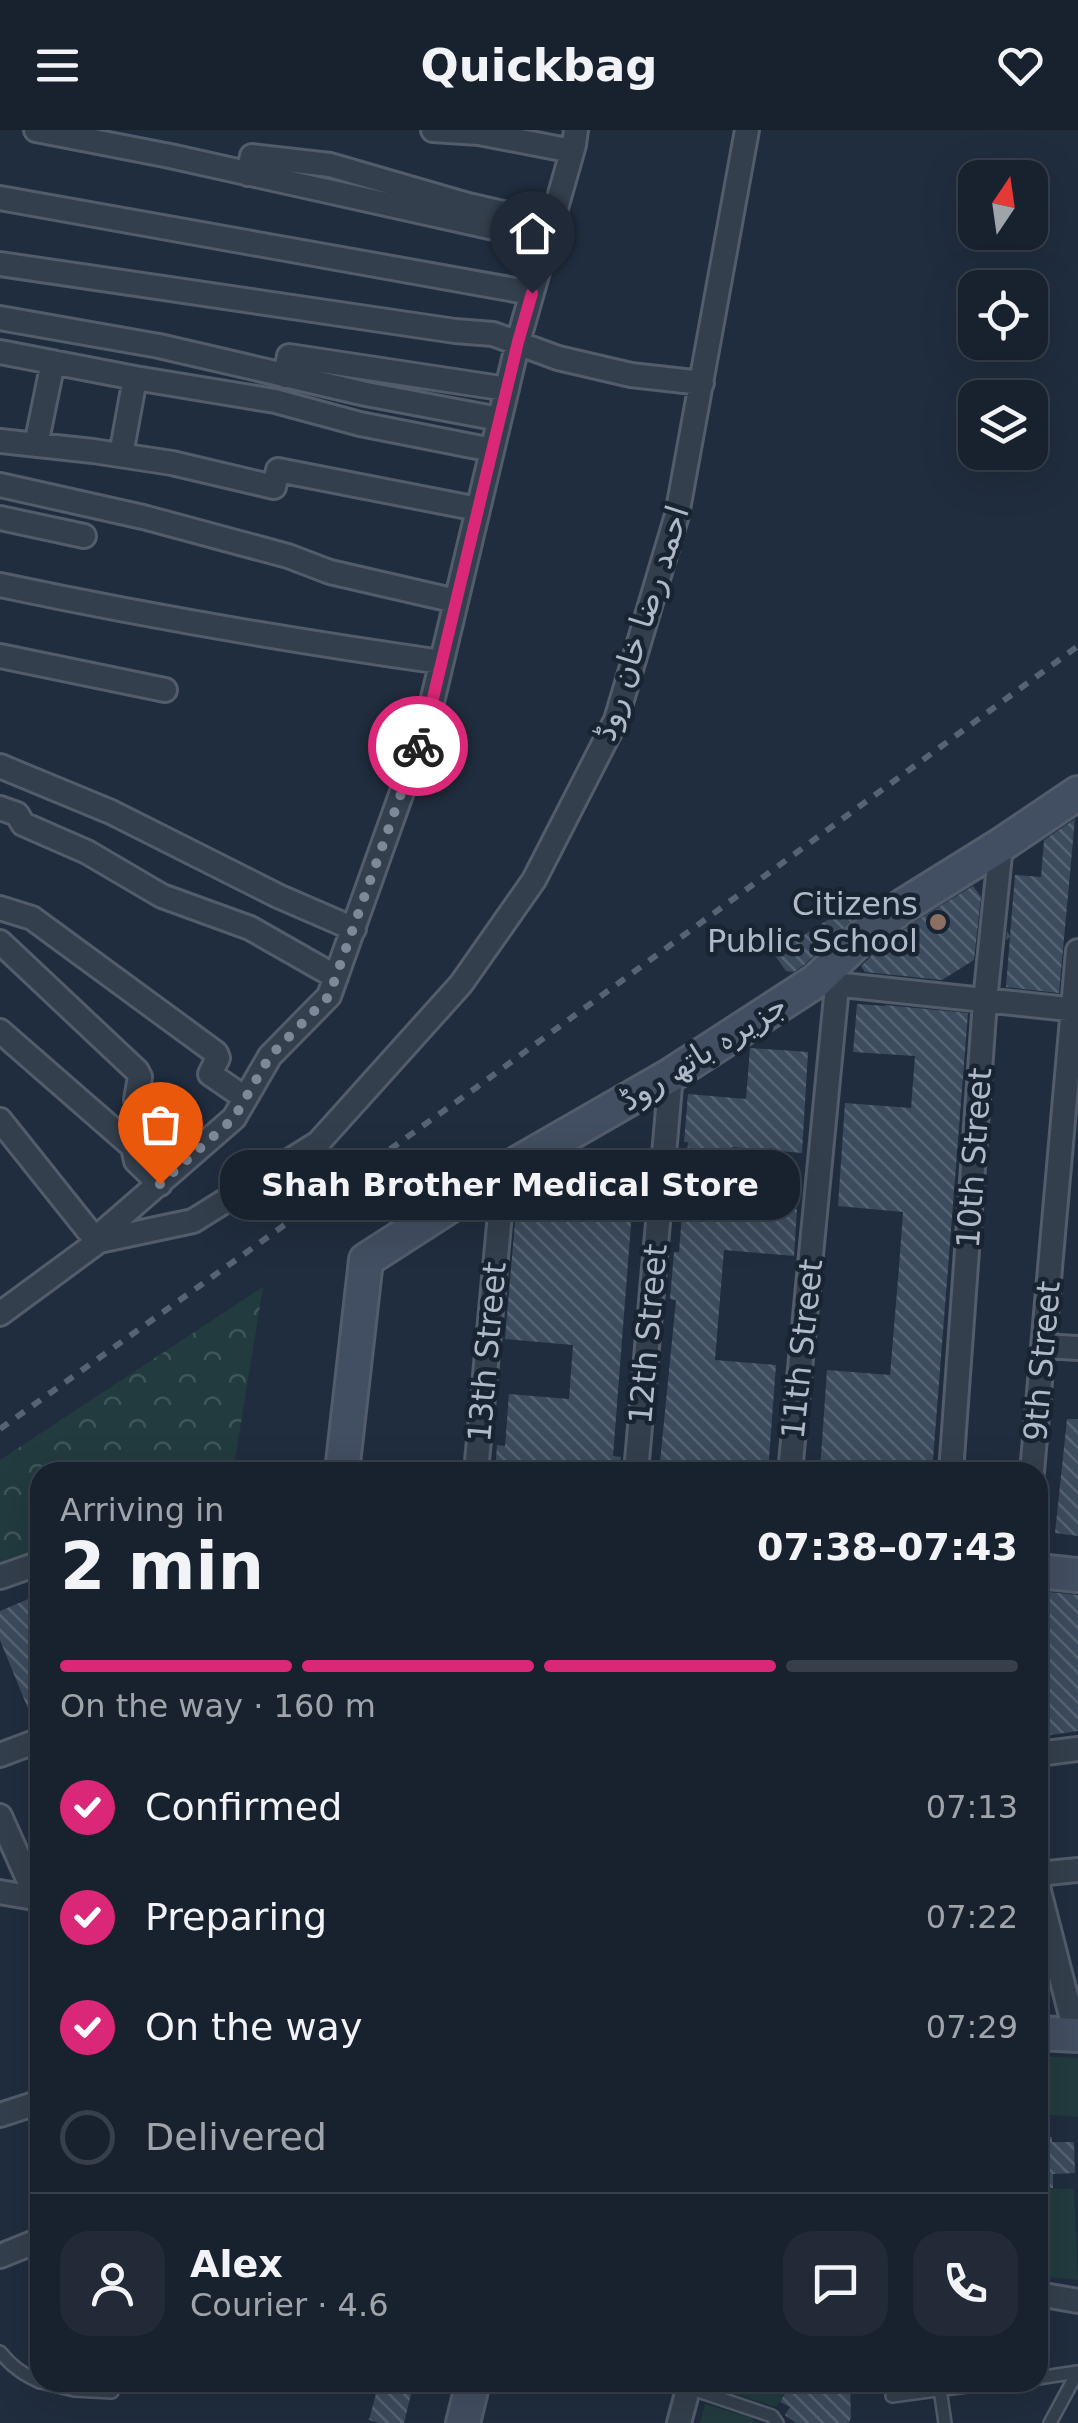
<!DOCTYPE html>
<html lang="en">
<head>
<meta charset="utf-8">
<style>
  body { margin:0; font-family:"DejaVu Sans","Noto Naskh Arabic",sans-serif; background:#212a36; color:#f1f3f6; height:100vh; display:flex; flex-direction:column; font-size:38px; white-space:nowrap }
  * { box-sizing:border-box; margin:0 }
  p { font-size:32px; color:#9fa4aa }
  .icon { flex:none; width:55px; height:55px; fill:none; stroke:currentColor; stroke-width:2; stroke-linecap:round; stroke-linejoin:round }
  .map { position:relative; flex:1; overflow:hidden }
  .panel { position:absolute; left:30px; top:1332px; width:1018px; height:930px; display:flex; flex-direction:column; background:#18222e; border-radius:30px; box-shadow:0 10px 40px #0002,0 0 0 2px #363f4a }
  .panel>* { flex:none }
  .needle { width:65px; rotate:13deg }
  .tools { position:absolute; left:958px; top:30px; display:grid; gap:20px }
  .tools a { display:grid; place-items:center; width:90px; height:90px; border-radius:20px; background:#18222e; box-shadow:0 10px 40px #0002,0 0 0 2px #363f4a; font-size:50px }
  .pin { position:absolute; display:grid; place-items:center; width:85px; height:85px; color:#fff; margin:-102px -42px; border-radius:50% 50% 50% 0; rotate:-45deg; box-shadow:0 0 10px #0007 }
  .pin .icon { rotate:45deg }
  .courier { position:absolute; display:grid; place-items:center; width:100px; height:100px; margin:-50px; border:8px solid #db2777; border-radius:50%; background:#fff; color:#222; box-shadow:0 2px 12px #0007 }
  .bubble { position:absolute; height:70px; border-radius:30px; background:#18222e; box-shadow:0 10px 40px #0002,0 0 0 2px #363f4a; font-size:32px; font-weight:700; line-height:70px; text-align:center }
  .overview em { font-style:normal; font-weight:700 }
  .overview div { display:flex; flex-direction:column-reverse }
  .overview { display:flex; align-items:center; justify-content:space-between; height:170px; padding:0 30px }
  h1 { font-size:65px; font-weight:700; line-height:75px }
  .bar { display:grid; grid-template-columns:repeat(4,1fr); gap:15px 10px; align-content:center; height:120px; padding:0 30px }
  .bar i { height:12px; border-radius:8px; background:#363f4a }
  .bar .on { background:#db2777 }
  .bar p { grid-column:span 4 }
  .line { display:flex; align-items:center; gap:25px; padding:0 30px; border-top:2px solid #363f4a }
  .line div { flex:1 }
  .round { display:grid; place-items:center; flex:none; width:105px; height:105px; border-radius:30px; background:#212a36 }
  ol { padding:0 30px; list-style:none }
  li { display:flex; align-items:center; gap:30px; height:110px }
  li p { margin-inline-start:auto }
  li .icon { padding:10px; border-radius:50%; background:#db2777; color:#fff; stroke-width:4 }
  li:last-child { color:#9fa4aa }
  li i { width:55px; height:55px; border:5px solid #363f4a; border-radius:50% }
  header { display:flex; justify-content:space-between; align-items:center; height:130px; padding:0 30px; background:#18222e; font-size:45px; font-weight:700 }
  .map>svg:first-child { display:block }
  .grass { fill:#223b3f }
  .park { fill:url(#park-crowns) }
  .building { fill:url(#building-back-hatch) }
  .lines { fill:none; stroke-linecap:round; stroke-linejoin:round }
  .lane-casing { stroke:#525c6b; stroke-width:16 }
  .street-casing { stroke:#525c6b; stroke-width:28 }
  .secondary-casing { stroke:#525c6b; stroke-width:38 }
  .lane { stroke:#343f4d; stroke-width:11 }
  .street { stroke:#343f4d; stroke-width:22 }
  .secondary { stroke:#424e61; stroke-width:32 }
  .rail { stroke:#566375; stroke-width:6; stroke-dasharray:10 10; stroke-linecap:butt }
  .done { stroke:#7d8898; stroke-width:10; stroke-dasharray:0 18 }
  .route { stroke:#db2777; stroke-width:12 }
  .education-dot { fill:#8d6e63; stroke:#192432; stroke-width:4 }
  .labels { text-anchor:middle; stroke-width:9; stroke-linejoin:round; paint-order:stroke }
  .street-label { font-size:32px; fill:#afb9c9; stroke:#192432 }
  .poi-label { font-size:32px; fill:#afb9c9; stroke:#192432; text-anchor:end }
</style>
</head>
<body>
<header><svg class="icon" aria-label="menu" viewBox="0 0 24 24"><path d="M4 6h16M4 12h16M4 18h16"/></svg>Quickbag<svg class="icon" aria-label="heart" viewBox="0 0 24 24"><path d="M12 20l-8-8c-3-5 5-10 8-4 3-6 11-1 8 4z"/></svg></header>
<div class="map">
<svg width="1078" height="2293" viewBox="0 0 1078 2293">
  <defs>
    <pattern id="park-crowns" width="20" height="18" patternUnits="userSpaceOnUse" patternTransform="scale(2.5)"><rect width="20" height="18" fill="#223b3f"/><path d="M2 6a3 3 0 1 1 6 0M12 15a3 3 0 1 1 6 0" fill="none" stroke="#405559"/></pattern>
    <pattern id="building-back-hatch" width="6" height="6" patternUnits="userSpaceOnUse" patternTransform="scale(2.5)"><rect width="6" height="6" fill="#3c4b5d"/><path d="M-1 5l2 2M0 0l6 6M5-1l2 2" fill="none" stroke="#566373"/></pattern>
  </defs>
  <rect width="100%" height="100%" fill="#202d3e"/>
  <!-- grass -->
  <path class="grass" d="M1038,1926L1078,1928V1987L1038,1984Z
    M1038,2058L1074,2059L1078,2150L1038,2146Z
    M711,2252H791V2253L776,2277L710,2256Z
    M705,2274L751,2288L756,2293H700Z"/>
  <!-- park -->
  <path class="park" d="M263,1157L233,1342H40V1426L0,1440V1330Z"/>
  <!-- building -->
  <path class="building" d="M1075,689L1059,863L1006,857L1010,807L1006,810L1007,801L1010,806L1015,745L1041,747L1044,710Z
    M973,756L981,767L974,830L942,850L865,842L861,836L875,822L914,792Z
    M856,772L861,782L804,835L794,842L786,841L774,824Z
    M857,874L886,876L885,875L968,883L932,1342L820,1340L827,1240L890,1245L899,1137L903,1082L838,1076L845,973L911,978L915,926L853,922Z
    M750,918L808,922L802,1023L732,1017L727,1073L797,1079L794,1126L724,1120L715,1230L776,1235L768,1342H659L676,1170L670,1169L674,1122H679L684,1061L688,1012H684L688,964L746,969Z
    M518,1057L633,1068L613,1326L621,1327L619,1342H495L497,1315L505,1316L509,1264L569,1269L573,1215L505,1209Z
    M1067,1289H1078V1406L1055,1403Z
    M1039,1461L1078,1465V1601L1038,1607Z
    M40,1464V1595L35,1596L0,1510V1481Z
    M1038,2007H1052V2012H1074L1075,2043L1053,2044V2058H1038Z
    M379,2252H414L404,2293H379L369,2290Z
    M807,2252L820,2261L826,2252H850L851,2287L849,2293H796L785,2285L790,2277L780,2272L791,2253L801,2260Z"/>
  <g class="lines">
    <!-- lane casing -->
    <g class="lane-casing">
      <path id="lane" d="M0,2222C11,2236 23,2245 40,2252
        M1038,2248L1077,2242
        M41,2252L74,2260L112,2262
        M689,2258L772,2286L777,2293
        M940,2259L945,2293
        M892,2266L996,2252
        M1050,2293L1077,2243"/>
    </g>
    <!-- street casing -->
    <g class="street-casing">
      <path id="street" d="M36,0L170,26L494,98L546,113
        M433,0L479,3L572,21
        M248,44L252,26L330,35L468,75L551,94
        M0,68L532,163
        M0,134L455,201L493,204L558,228L631,245L702,253
        M0,188L159,216L366,264L499,289
        M0,222L135,248L275,271L360,294L492,320
        M285,246L289,226L507,259
        M0,311L93,321L172,333L274,357L278,340L478,379
        M36,315L53,232
        M121,325L135,248
        M0,355L143,387L288,426L330,442L456,471
        M0,388L84,406
        M0,455C146,486 294,511 441,532
        M0,526L165,560
        M0,636L111,682L278,766L354,799
        M0,678L17,684L23,694L87,722L162,766L250,798L336,847
        M0,778L32,788L216,923L218,928L210,944L245,968
        M0,812L137,941L140,947L136,970L185,1030
        M824,853L1078,880
        M0,901L133,1017L136,1031L160,1054
        M0,990L95,1109
        M99,1111L193,1091L318,1013L461,854L534,750L616,590L677,385L747,0
        M0,1184L99,1111L95,1109L234,988L270,926L329,866L428,589L518,212L574,15L576,0
        M1044,1216L1078,1218
        M476,1342L504,1041
        M636,1342L671,945
        M790,1342L837,856
        M951,1342L985,871L1001,715
        M1032,1342L1078,821
        M0,1447L40,1433
        M1038,1624L1078,1619
        M0,1625L40,1610
        M0,1686L37,1769
        M1038,1744L1078,1740
        M1038,1757L1076,1905
        M0,1762L40,1769
        M0,1985L40,1972
        M0,2126L40,2110
        M1038,2164L1078,2171
        M679,2293L690,2252"/>
    </g>
    <!-- secondary casing -->
    <g class="secondary-casing">
      <path id="secondary" d="M342,1342L366,1130L504,1041L671,945L816,851L862,807L903,776L1001,715L1078,663
        M1038,1441L1078,1445
        M1038,1903L1078,1905
        M463,2293L473,2252"/>
    </g>
    <!-- lane -->
    <use href="#lane" class="lane"/>
    <!-- street -->
    <use href="#street" class="street"/>
    <!-- secondary -->
    <use href="#secondary" class="secondary"/>
    <!-- rail -->
    <path class="rail" d="M0,1299L477,957L1078,516"/>
  </g>
  <g class="lines">
    <!-- done -->
    <path class="done" d="M160,1054L234,988L270,926L329,866L418,616"/>
    <!-- route -->
    <path class="route" d="M418,616L428,589L518,212L532,163"/>
  </g>
  <!-- markers -->
  <circle class="education-dot" cx="938" cy="792" r="10"/>
  <g class="labels">
    <!-- street labels -->
    <g class="street-label">
      <text transform="translate(641 493) rotate(-72)" y="11">احمد رضا خان روڈ</text>
      <text transform="translate(703 922) rotate(-32)" y="11">جزیرہ باتھ روڈ</text>
      <text transform="translate(974 1028) rotate(-86)" y="11">10th Street</text>
      <text transform="translate(648 1204) rotate(-85)" y="11">12th Street</text>
      <text transform="translate(802 1219) rotate(-84)" y="11">11th Street</text>
      <text transform="translate(487 1222) rotate(-85)" y="11">13th Street</text>
      <text transform="translate(1042 1231) rotate(-85)" y="11">9th Street</text>
    </g>
    <!-- poi labels -->
    <g class="poi-label">
      <text x="918" y="785">Citizens<tspan x="918" dy="37">Public School</tspan></text>
    </g>
  </g>
</svg>
<div class="tools">
<a><svg class="needle" viewBox="-14 -14 28 28"><path d="M0-13l5 13h-10z" fill="#e53935"/><path d="M0 13l5-13h-10z" fill="#9fa4aa"/></svg></a>
<a><svg class="icon" aria-label="locate" viewBox="0 0 24 24"><circle cx="12" cy="12" r="6"/><path d="M12 2v4M12 18v4M2 12h4M18 12h4"/></svg></a>
<a><svg class="icon" aria-label="layers" viewBox="0 0 24 24"><path d="M12 4l9 5-9 5-9-5zM3 14l9 5 9-5"/></svg></a>
</div>
<div class="pin" style="left:160px;top:1054px;background:#ea580c"><svg class="icon" aria-label="bag" viewBox="0 0 24 24"><path d="M5 8h14l-1 12H6zM9 8a3 3 0 0 1 6 0"/></svg></div>
<div class="pin" style="left:532px;top:163px;background:#1f2937"><svg class="icon" aria-label="home" viewBox="0 0 24 24"><path d="M3 11l9-7 9 7M6 9v11h12V9"/></svg></div>
<div class="courier" style="left:418px;top:616px"><svg class="icon" aria-label="bike" viewBox="0 0 24 24"><circle cx="6" cy="16" r="4"/><circle cx="18" cy="16" r="4"/><path d="M6 16l4-8h5l3 8M10 8l3 8H6M13 5h3"/></svg></div>
<div class="bubble" style="left:220px;top:1020px;width:580px">Shah Brother Medical Store</div>
<section class="panel">
<div class="overview"><div><h1>2 min</h1><p>Arriving in</p></div><em>07:38–07:43</em></div>
<div class="bar"><i class="on"></i><i class="on"></i><i class="on"></i><i></i><p>On the way · 160 m</p></div>
<ol>
<li><svg class="icon" aria-label="check" viewBox="0 0 24 24"><path d="M5 12l5 5 9-10"/></svg>Confirmed<p>07:13</p></li>
<li><svg class="icon" aria-label="check" viewBox="0 0 24 24"><path d="M5 12l5 5 9-10"/></svg>Preparing<p>07:22</p></li>
<li><svg class="icon" aria-label="check" viewBox="0 0 24 24"><path d="M5 12l5 5 9-10"/></svg>On the way<p>07:29</p></li>
<li><i></i>Delivered</li>
</ol>
<div class="line" style="height:180px"><a class="round"><svg class="icon" aria-label="person" viewBox="0 0 24 24"><circle cx="12" cy="8" r="4"/><path d="M4 21q1-7 8-7t8 7"/></svg></a><div><b>Alex</b><p>Courier · 4.6</p></div><a class="round"><svg class="icon" aria-label="chat" viewBox="0 0 24 24"><path d="M4 5h16v11H9l-5 4z"/></svg></a><a class="round"><svg class="icon" aria-label="phone" viewBox="0 0 24 24"><path d="M5 4h4l2 5-3 2q2 4 5 5l2-3 5 2v4C11 20 4 13 5 4z"/></svg></a></div>
</section>
</div>
</body>
</html>
